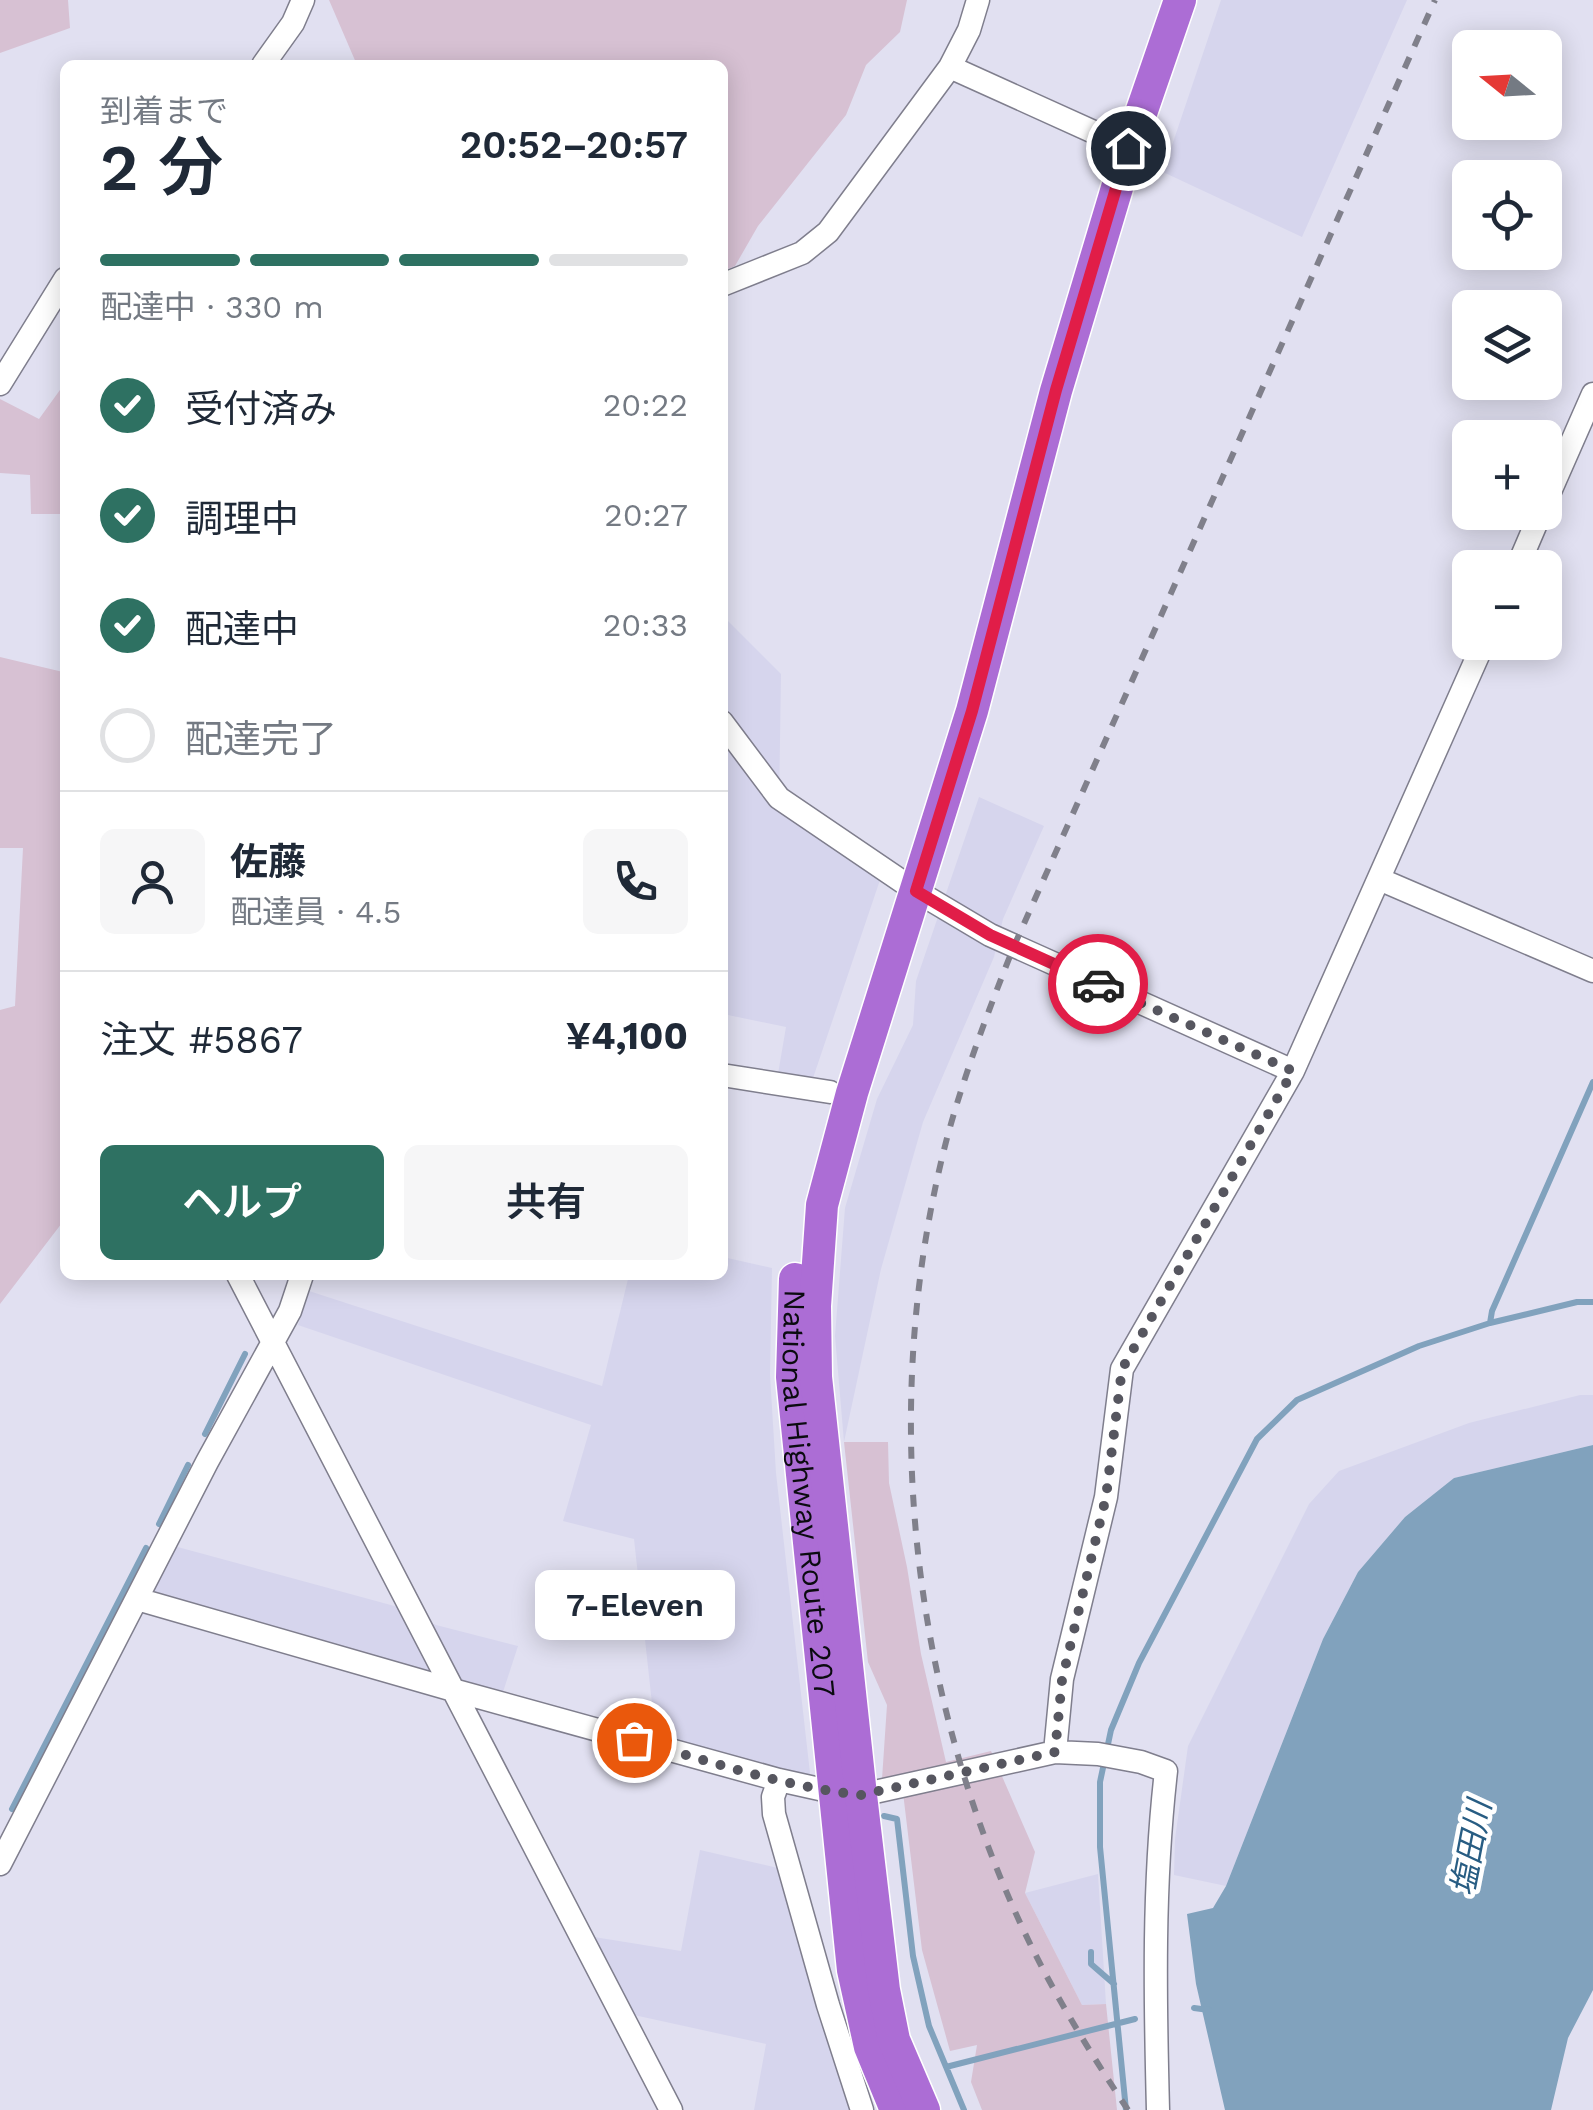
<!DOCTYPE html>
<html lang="ja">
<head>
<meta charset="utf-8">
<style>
  body { margin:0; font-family:"Work Sans","Noto Sans JP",sans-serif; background:#f6f6f7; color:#1f2937; height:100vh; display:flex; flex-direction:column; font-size:38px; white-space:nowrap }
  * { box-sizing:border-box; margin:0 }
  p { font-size:32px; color:#747a83 }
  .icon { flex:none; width:55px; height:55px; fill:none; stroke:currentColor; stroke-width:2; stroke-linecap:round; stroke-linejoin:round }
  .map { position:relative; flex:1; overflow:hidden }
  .details { position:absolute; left:60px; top:60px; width:668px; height:1220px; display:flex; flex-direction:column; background:#fff; border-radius:15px; box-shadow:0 5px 25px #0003 }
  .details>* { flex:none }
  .needle { width:65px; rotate:288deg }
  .buttons { position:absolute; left:1452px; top:30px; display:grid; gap:20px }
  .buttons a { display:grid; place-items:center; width:110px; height:110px; border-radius:15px; background:#fff; box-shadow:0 5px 25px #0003; font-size:50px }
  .pin { position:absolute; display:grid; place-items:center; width:85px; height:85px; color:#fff; margin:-42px; border:5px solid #fff; border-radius:50%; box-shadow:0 2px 10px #0007 }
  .courier { position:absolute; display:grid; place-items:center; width:100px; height:100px; margin:-50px; border:8px solid #e11d48; border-radius:50%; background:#fff; color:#222; box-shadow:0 2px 12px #0007 }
  .bubble { position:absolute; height:70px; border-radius:15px; background:#fff; box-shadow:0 5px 25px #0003; font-size:32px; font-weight:600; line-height:70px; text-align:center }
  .head em { font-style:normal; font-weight:600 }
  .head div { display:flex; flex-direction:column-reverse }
  .head { display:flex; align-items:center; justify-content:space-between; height:170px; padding:0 40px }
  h1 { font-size:65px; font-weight:600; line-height:75px }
  .bar { display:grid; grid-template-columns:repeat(4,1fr); gap:15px 10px; align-content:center; height:120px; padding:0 40px }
  .bar i { height:12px; border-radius:8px; background:#e0e1e3 }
  .bar .selected { background:#2e7162 }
  .bar p { grid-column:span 4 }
  .line { display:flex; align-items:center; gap:25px; padding:0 40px; border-top:2px solid #e0e1e3 }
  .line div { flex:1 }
  .round { display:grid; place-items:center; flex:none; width:105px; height:105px; border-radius:15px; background:#f6f6f7 }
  ol { padding:0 40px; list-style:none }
  li { display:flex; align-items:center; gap:30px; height:110px }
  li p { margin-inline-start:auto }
  li .icon { padding:10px; border-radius:50%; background:#2e7162; color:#fff; stroke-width:4 }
  li:last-child { color:#747a83 }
  li i { width:55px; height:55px; border:5px solid #e0e1e3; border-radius:50% }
  .action { display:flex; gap:20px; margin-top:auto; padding:20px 40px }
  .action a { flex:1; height:115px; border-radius:15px; background:#2e7162; color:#fff; font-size:40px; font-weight:600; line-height:115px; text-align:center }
  .action a+a { background:#f6f6f7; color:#1f2937 }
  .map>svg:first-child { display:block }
  .built { fill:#d6d5ed }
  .green { fill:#d7c1d3 }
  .water { fill:#81a2bd }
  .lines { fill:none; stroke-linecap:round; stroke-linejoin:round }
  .stream { stroke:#81a2bd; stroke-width:6 }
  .minor-casing { stroke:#7f7e8d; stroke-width:25 }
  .highway-casing { stroke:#fff; stroke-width:35 }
  .minor { stroke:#fff; stroke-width:22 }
  .highway { stroke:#ac6dd5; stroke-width:32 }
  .rail { stroke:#80808b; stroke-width:6; stroke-dasharray:12 12; stroke-linecap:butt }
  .done { stroke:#56565f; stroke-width:10; stroke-dasharray:0 18 }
  .route { stroke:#e11d48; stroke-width:12 }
  .labels { text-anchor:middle; stroke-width:9; stroke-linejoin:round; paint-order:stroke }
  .street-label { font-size:30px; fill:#0b0b10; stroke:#fff }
  .water-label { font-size:32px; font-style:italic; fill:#285d83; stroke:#fff }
</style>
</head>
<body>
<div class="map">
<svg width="1593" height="2110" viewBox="0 0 1593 2110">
  <rect width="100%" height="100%" fill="#e1e0f1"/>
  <!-- built -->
  <path class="built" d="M1221,0H1407L1302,237L1163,172Z
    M722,615L781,674L779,808L881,877L812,1081L778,1074L786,1027L723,1014L722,773L725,759L722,758Z
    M979,797L1044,826L1003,919L994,957L923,1122L881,1269L844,1442L835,1336L845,1208L877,1099L913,1025L916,981Z
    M723,1257L772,1268L770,1375L776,1473L811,1782L656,1740L634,1539L563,1521L591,1425L298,1325L309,1291L602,1386L629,1275H722Z
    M1580,1395H1593V1445L1454,1478L1405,1517L1358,1572L1323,1639L1226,1886L1174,1875L1175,1839L1188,1746L1309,1504L1339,1471L1469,1423Z
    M174,1546L398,1607L436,1625L518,1646L502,1695L150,1594Z
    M700,1850L795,1872L873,2110H754L766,2044L634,2015L594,1937L681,1951Z
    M1098,1874L1106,2004L1082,2005L1025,1893Z"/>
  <!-- green -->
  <path class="green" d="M0,0H68L70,28L0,53Z
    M329,0H907L900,32L866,65L846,115L758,226L735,266L723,271L722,65H357Z
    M65,383V514H31L30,475L0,473V399L39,419Z
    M0,657L63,672L65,670V871L60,872L65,937V1219L0,1304V1010L15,1006L23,848H0Z
    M844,1442H888L889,1483L907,1567L921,1654L946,1762L991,1751L1035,1852L1025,1893L1082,2005L1106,2004L1117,2110H982L971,2082L977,2045L950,2051L922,1950L901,1776L882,1779L887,1705L868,1662Z"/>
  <!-- water -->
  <path class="water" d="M1593,1445V1990L1568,2038L1551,2110H1225L1196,1984L1187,1914L1213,1908L1226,1886L1323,1639L1358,1572L1405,1517L1454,1478Z"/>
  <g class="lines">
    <!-- stream -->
    <path class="stream" d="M1490,1323L1492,1311L1593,1082
      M205,1434L245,1354
      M159,1524L188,1465
      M12,1809L146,1548
      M884,1816L897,1819L913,1956L929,2026L964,2110
      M1091,1952V1964L1114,1984
      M1194,2008L1209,2010
      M946,2067L1135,2019
      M1126,2110L1100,1847V1782L1111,1730L1139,1663L1257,1439L1297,1400L1419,1346L1490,1323L1577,1302H1593"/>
    <!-- minor casing -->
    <g class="minor-casing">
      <path id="minor" d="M263,65L293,23L303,0
        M950,67L1129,148
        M722,285L802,253L828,232L950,67L969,30L978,0
        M0,384L65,279
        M1545,503L1593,394
        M1517,568L1541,512
        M722,722L779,798L916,891L990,935L1293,1071
        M1379,879L1593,971
        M722,1075L830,1092
        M238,1275L671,2110
        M137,1599L453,1690L779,1780L833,1792L861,1795L1055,1752L1098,1754L1141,1762L1166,1771C1153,1885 1155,1996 1158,2110
        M1055,1752L1062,1679L1106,1497L1122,1369L1293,1071L1484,642
        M779,1780L773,1797L774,1814L828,2005L862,2110
        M0,1864L207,1462L290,1311L302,1275"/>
    </g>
    <!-- highway casing -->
    <g class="highway-casing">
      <g id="highway">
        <path id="s1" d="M795,1279L792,1377L853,1970L870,2047L896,2110"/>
        <path d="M924,2110L894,2040L884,1990L861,1795L816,1377L815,1306L822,1205L852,1093L972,711L1056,391L1129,148L1180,0"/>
      </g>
    </g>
    <!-- minor -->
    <use href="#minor" class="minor"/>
    <!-- highway -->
    <use href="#highway" class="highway"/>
    <!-- rail -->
    <path class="rail" d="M1128,2110C1085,2045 1044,1978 1013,1907C907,1668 881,1391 947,1138C965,1072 989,1009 1014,946L1435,0"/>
  </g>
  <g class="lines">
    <!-- done -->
    <path class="done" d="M634,1740C709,1761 784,1787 861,1795L1055,1752L1062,1680L1106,1497L1122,1369L1293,1071L1098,984"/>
    <!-- route -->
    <path class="route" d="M1098,984L990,935L916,891L972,711L1056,390L1128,148"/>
  </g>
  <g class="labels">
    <!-- street labels -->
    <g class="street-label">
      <text dy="10" stroke="none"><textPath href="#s1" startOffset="215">National Highway Route 207</textPath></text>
    </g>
    <!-- water labels -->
    <g class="water-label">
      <text transform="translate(1471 1848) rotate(-79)" y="11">塩田川</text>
    </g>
  </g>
</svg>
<div class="buttons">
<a><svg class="needle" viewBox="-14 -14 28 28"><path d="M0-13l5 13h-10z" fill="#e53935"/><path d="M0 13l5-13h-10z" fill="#747a83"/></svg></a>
<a><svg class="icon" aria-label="locate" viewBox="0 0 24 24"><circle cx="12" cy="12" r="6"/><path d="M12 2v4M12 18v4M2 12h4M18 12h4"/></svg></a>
<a><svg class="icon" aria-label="layers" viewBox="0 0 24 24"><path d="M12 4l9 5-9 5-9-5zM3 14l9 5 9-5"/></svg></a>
<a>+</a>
<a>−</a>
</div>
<div class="pin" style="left:634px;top:1740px;background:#ea580c"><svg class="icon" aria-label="bag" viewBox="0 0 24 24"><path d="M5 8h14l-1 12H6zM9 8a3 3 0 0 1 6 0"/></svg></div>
<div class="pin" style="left:1128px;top:148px;background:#1f2937"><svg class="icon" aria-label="home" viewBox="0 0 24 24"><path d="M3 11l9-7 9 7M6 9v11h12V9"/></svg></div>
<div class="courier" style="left:1098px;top:984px"><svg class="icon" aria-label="car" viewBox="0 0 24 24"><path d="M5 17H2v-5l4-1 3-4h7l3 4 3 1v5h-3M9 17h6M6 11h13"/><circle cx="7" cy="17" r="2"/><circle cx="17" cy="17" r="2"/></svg></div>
<div class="bubble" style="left:535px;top:1570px;width:200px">7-Eleven</div>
<section class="details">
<div class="head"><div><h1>2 分</h1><p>到着まで</p></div><em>20:52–20:57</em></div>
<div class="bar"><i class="selected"></i><i class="selected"></i><i class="selected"></i><i></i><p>配達中 · 330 m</p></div>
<ol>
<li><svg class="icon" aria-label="check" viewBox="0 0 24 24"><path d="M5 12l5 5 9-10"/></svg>受付済み<p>20:22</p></li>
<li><svg class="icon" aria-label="check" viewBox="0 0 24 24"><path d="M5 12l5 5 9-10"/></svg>調理中<p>20:27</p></li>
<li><svg class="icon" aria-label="check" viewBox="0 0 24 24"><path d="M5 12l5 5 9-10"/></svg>配達中<p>20:33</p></li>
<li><i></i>配達完了</li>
</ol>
<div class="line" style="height:180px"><a class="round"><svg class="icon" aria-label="person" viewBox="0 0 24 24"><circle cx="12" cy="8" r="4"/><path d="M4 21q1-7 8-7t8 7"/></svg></a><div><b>佐藤</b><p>配達員 · 4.5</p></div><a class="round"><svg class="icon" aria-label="phone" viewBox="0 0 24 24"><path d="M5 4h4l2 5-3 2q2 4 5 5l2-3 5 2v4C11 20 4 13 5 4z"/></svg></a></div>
<div class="line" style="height:130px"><div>注文 #5867</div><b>¥4,100</b></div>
<div class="action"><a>ヘルプ</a><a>共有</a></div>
</section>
</div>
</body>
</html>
